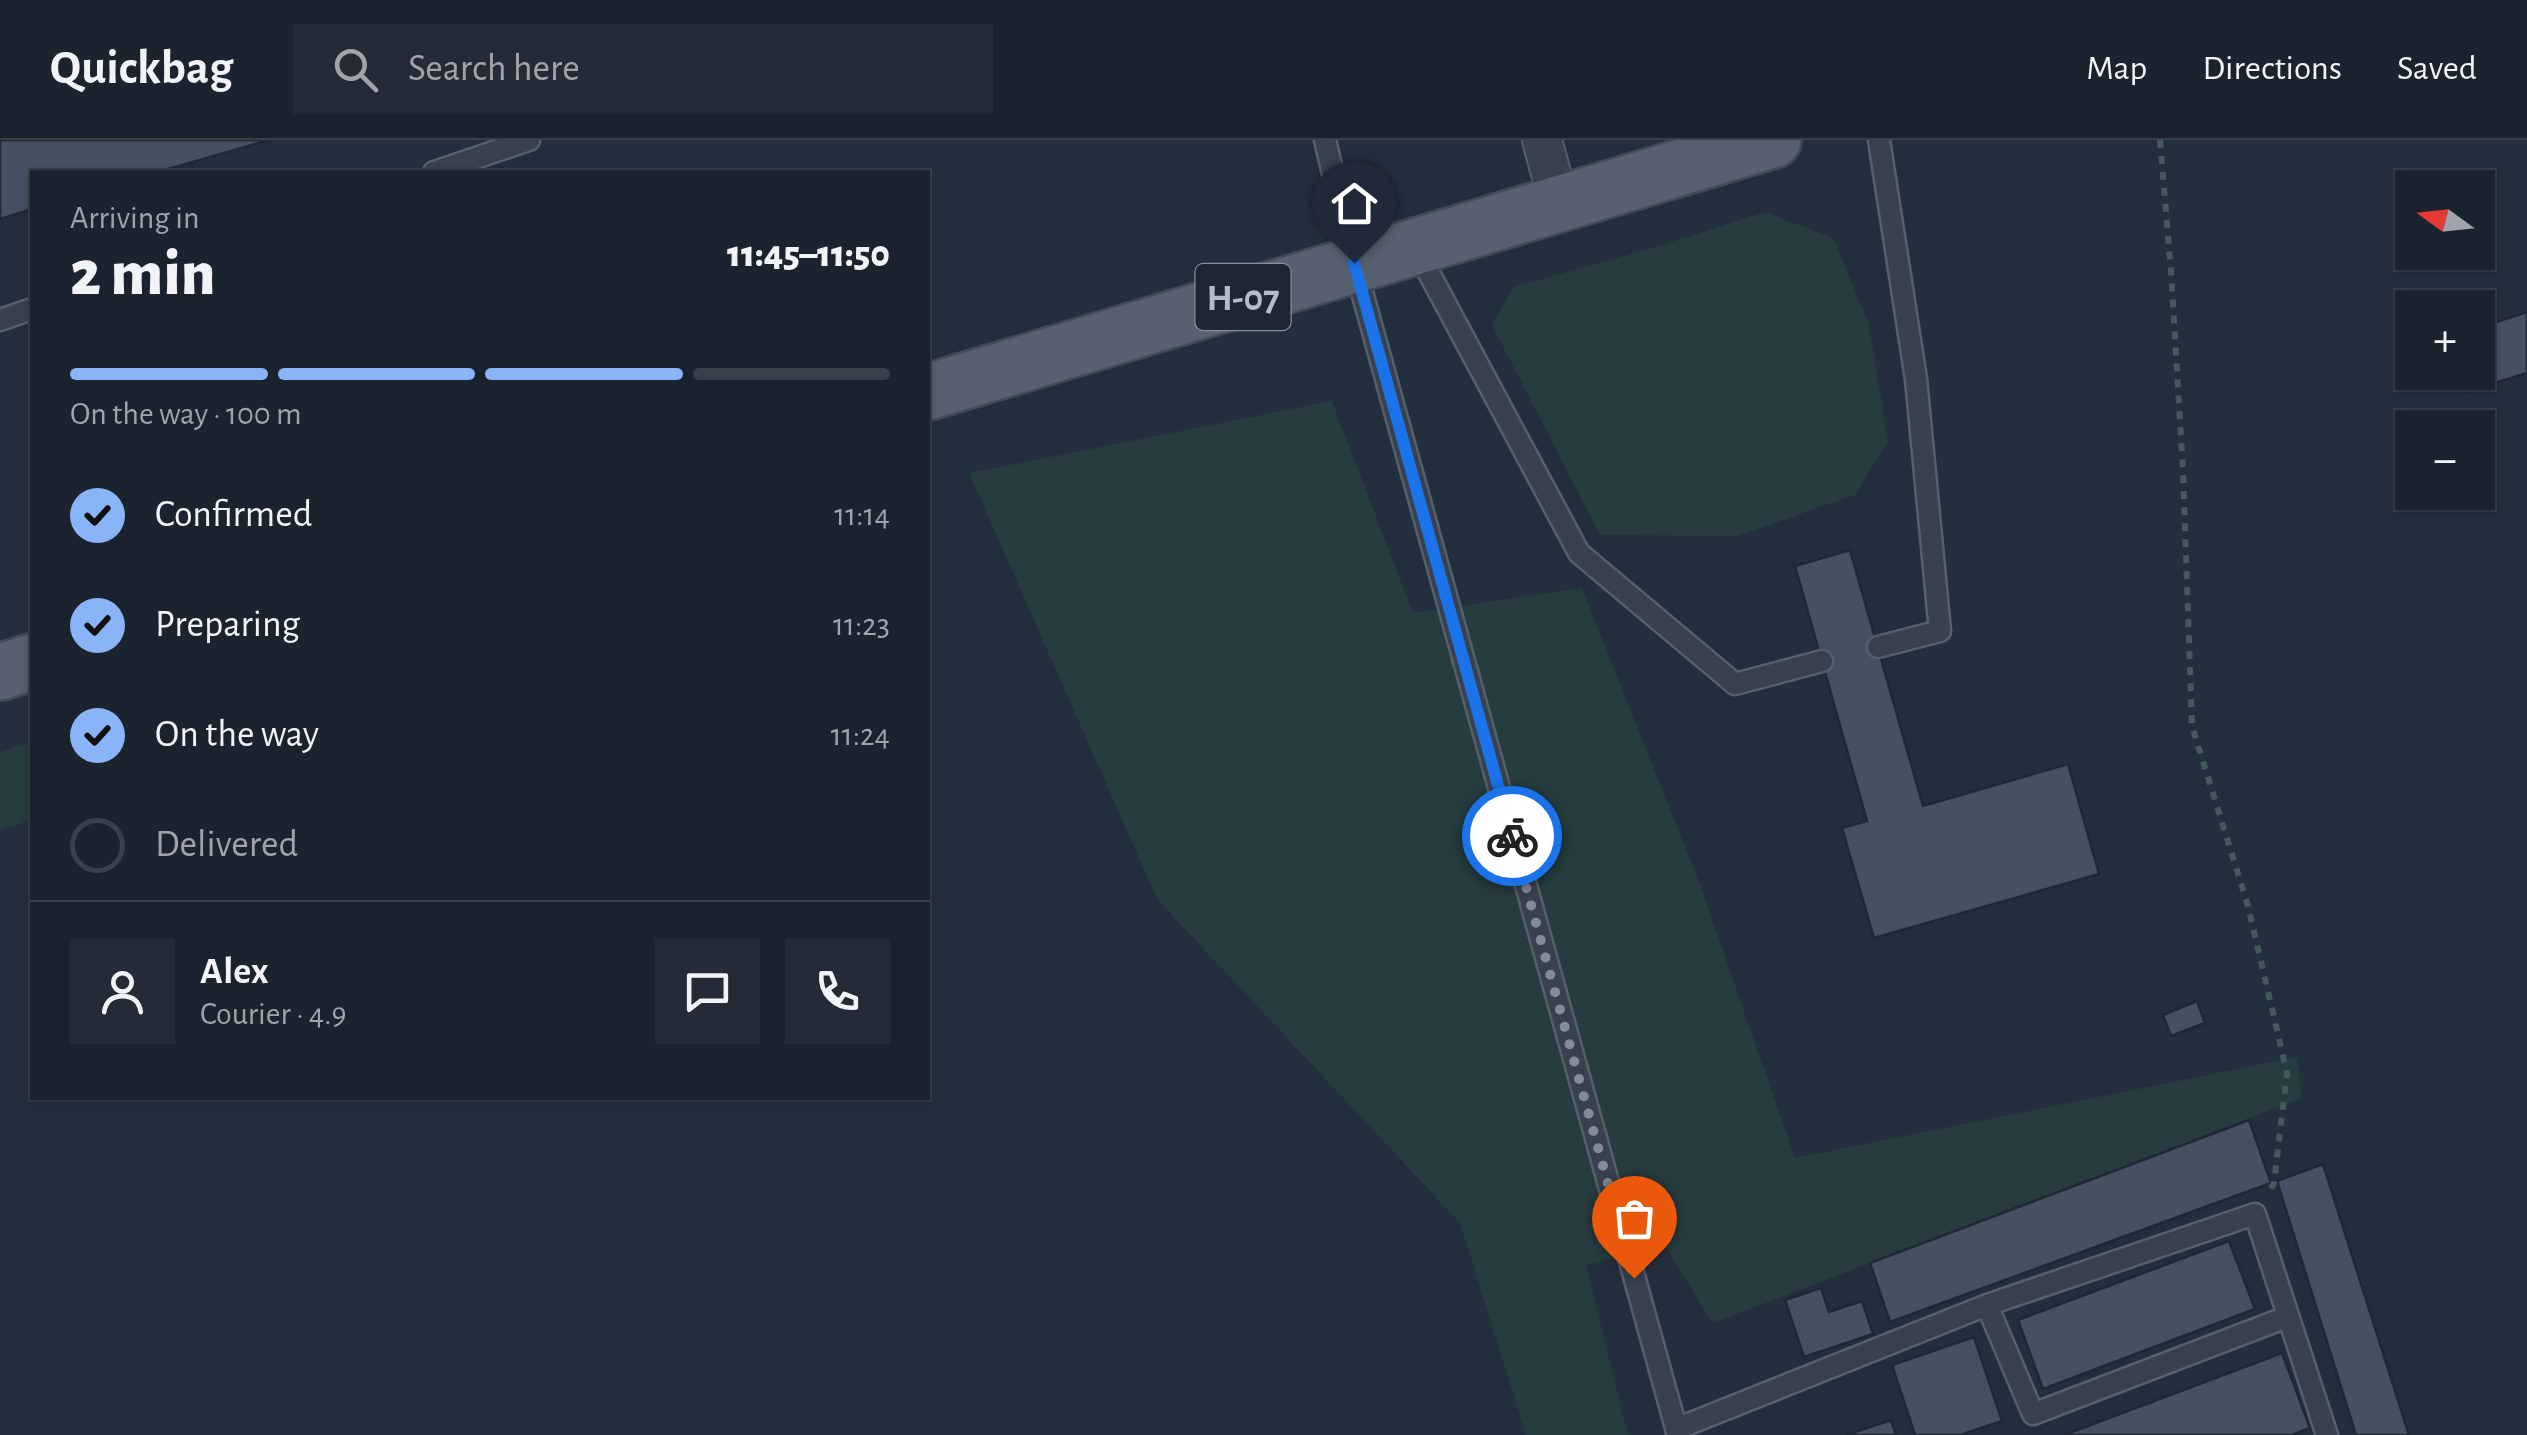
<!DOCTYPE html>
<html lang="en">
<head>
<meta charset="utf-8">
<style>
  body { margin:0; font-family:"Alegreya Sans",sans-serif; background:#242b36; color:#f1f3f6; height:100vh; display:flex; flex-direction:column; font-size:38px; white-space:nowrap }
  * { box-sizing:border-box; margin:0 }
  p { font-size:32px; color:#a0a4aa }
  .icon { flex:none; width:55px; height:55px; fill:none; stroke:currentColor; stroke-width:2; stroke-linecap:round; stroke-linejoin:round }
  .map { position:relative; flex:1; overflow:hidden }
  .details { position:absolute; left:30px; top:30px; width:900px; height:930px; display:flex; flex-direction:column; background:#1b232e; border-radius:0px; box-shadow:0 2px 8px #0004,0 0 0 2px #39404a }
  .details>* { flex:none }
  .needle { width:65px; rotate:285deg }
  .buttons { position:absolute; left:2395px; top:30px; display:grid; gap:20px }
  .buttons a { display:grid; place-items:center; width:100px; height:100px; border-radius:0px; background:#1b232e; box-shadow:0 2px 8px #0004,0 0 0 2px #39404a; font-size:50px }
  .pin { position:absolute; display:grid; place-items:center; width:85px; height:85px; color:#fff; margin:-102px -42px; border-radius:50% 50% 50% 0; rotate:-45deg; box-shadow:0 0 10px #0007 }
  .pin .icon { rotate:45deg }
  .courier { position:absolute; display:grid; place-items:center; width:100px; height:100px; margin:-50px; border:8px solid #1a73e8; border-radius:50%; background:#fff; color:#222; box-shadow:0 2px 12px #0007 }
  .overview em { font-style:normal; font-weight:800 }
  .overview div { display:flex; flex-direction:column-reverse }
  .overview { display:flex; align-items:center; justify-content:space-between; height:170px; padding:0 40px }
  h1 { font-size:65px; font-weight:800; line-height:75px }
  .bar { display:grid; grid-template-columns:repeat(4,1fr); gap:15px 10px; align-content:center; height:120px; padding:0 40px }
  .bar i { height:12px; border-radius:8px; background:#39404a }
  .bar .selected { background:#8ab4f8 }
  .bar p { grid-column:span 4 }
  .line { display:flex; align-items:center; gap:25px; padding:0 40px; border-top:2px solid #39404a }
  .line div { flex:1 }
  .round { display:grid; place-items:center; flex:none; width:105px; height:105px; border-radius:0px; background:#242b36 }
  ol { padding:0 40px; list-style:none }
  li { display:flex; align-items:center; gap:30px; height:110px }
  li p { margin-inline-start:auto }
  li .icon { padding:10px; border-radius:50%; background:#8ab4f8; color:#111; stroke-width:4 }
  li:last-child { color:#a0a4aa }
  li i { width:55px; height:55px; border:5px solid #39404a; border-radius:50% }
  header { display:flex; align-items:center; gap:60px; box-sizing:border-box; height:140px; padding:0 50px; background:#1b232e; border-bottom:2px solid #39404a }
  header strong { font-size:48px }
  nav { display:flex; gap:55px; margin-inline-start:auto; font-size:35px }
  .search { width:700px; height:90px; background:#242b36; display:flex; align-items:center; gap:25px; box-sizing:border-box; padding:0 35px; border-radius:0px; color:#a0a4aa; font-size:38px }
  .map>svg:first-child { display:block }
  .green { fill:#263c3f }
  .building { fill:#455162; stroke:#1f2835; stroke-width:2.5 }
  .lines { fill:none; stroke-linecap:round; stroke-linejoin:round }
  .service-casing { stroke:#565f6c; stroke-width:25 }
  .minor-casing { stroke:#565f6c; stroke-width:42 }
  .primary-casing { stroke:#414a57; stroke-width:60 }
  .path { stroke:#44595c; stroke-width:6; stroke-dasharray:8 8; stroke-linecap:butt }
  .service { stroke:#38414e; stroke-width:20 }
  .minor { stroke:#38414e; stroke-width:38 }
  .primary { stroke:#56606e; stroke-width:55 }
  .done { stroke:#828b98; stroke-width:10; stroke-dasharray:0 18 }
  .route { stroke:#1a73e8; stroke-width:12 }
  .labels { text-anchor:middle; stroke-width:8; stroke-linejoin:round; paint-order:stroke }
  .shield { fill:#1d2633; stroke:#878f9c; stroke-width:2.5 }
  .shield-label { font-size:38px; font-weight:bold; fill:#b4bcc9 }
</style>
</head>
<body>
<header>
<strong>Quickbag</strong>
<div class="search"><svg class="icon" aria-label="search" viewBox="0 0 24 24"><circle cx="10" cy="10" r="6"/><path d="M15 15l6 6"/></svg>Search here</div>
<nav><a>Map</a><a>Directions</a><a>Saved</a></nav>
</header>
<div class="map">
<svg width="2527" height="1295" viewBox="0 0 2527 1295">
  <rect width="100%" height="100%" fill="#242f3e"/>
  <!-- green -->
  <path class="green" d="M1765,72L1833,98L1869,184L1888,302L1855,355L1737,396L1600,395L1492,185L1513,147L1656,107Z
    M1332,261L1413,473L1582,448L1699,742L1795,1018L2297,917L2302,958L1713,1183L1664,1105L1586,1125L1628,1295H1526L1460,1083L1157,759L969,333Z
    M32,602V680L0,690V612Z"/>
  <!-- building -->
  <path class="building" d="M0,0H269L158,32H32V69L0,79Z
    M2527,172V233L2463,253L2456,232H2478V188Z
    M1850,410L1923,666L2068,624L2099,734L1874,798L1842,688L1867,681L1795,426Z
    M2197,861L2205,883L2171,896L2163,875Z
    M2249,980L2271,1043L1890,1182L1870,1123Z
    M2323,1024L2409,1295H2356L2277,1041Z
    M2229,1101L2255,1169L2043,1249L2018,1180Z
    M1821,1148L1829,1172L1862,1161L1873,1194L1804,1217L1785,1160Z
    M1974,1197L2002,1281L1960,1295H1915L1892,1225Z
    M2282,1213L2310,1288L2292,1295H2064Z
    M1891,1280L1896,1295H1846Z"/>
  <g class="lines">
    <!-- service casing -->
    <g class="service-casing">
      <path id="service" d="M1325,0L1354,123L1678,1295
        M434,32L529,0
        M1415,107L1579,413L1735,544L1822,521
        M0,180L32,169
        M1878,507L1940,491L1916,239L1879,0
        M1987,1165L2033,1274L2287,1177
        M1676,1289L1987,1165L2255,1074L2327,1295"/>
    </g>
    <!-- minor casing -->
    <g class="minor-casing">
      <path id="minor" d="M1542,0L1559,63"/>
    </g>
    <!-- primary casing -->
    <g class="primary-casing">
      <path id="primary" d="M928,252L1773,0
        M0,532L32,522"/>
    </g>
    <!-- path -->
    <path class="path" d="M2160,0L2171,131L2183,331L2192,586L2248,766L2287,933L2274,1043L2269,1052"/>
    <!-- service -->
    <use href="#service" class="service"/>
    <!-- minor -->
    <use href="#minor" class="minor"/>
    <!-- primary -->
    <use href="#primary" class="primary"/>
  </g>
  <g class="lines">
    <!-- done -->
    <path class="done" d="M1512,696L1634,1138"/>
    <!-- route -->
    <path class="route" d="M1354,123L1512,696"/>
  </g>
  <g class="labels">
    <!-- shield labels -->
    <rect class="shield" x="1195.5" y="124" width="95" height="66" rx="8"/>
    <g class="shield-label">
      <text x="1243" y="170">Н-07</text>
    </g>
  </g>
</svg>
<div class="buttons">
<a><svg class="needle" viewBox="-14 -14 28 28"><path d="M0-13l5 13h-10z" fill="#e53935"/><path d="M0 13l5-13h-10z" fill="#a0a4aa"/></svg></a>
<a>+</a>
<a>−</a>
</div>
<div class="pin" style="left:1634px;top:1138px;background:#ea580c"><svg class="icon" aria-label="bag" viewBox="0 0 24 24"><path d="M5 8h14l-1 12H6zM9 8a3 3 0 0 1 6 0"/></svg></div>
<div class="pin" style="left:1354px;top:123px;background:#1f2937"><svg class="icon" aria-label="home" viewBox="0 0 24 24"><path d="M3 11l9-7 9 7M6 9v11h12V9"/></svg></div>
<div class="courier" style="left:1512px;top:696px"><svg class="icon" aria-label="bike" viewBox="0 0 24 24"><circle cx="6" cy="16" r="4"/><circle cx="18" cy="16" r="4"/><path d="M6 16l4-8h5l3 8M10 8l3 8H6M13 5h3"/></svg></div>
<section class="details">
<div class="overview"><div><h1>2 min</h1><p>Arriving in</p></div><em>11:45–11:50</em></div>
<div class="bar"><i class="selected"></i><i class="selected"></i><i class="selected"></i><i></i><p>On the way · 100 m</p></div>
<ol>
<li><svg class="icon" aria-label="check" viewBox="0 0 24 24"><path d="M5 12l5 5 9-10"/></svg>Confirmed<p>11:14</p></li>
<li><svg class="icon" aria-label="check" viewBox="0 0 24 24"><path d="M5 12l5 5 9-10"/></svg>Preparing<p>11:23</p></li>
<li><svg class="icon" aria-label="check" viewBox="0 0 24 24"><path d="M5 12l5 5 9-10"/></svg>On the way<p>11:24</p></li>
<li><i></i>Delivered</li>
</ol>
<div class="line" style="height:180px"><a class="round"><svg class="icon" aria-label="person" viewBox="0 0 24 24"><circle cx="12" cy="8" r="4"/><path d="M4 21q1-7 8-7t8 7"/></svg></a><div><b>Alex</b><p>Courier · 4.9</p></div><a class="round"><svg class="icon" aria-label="chat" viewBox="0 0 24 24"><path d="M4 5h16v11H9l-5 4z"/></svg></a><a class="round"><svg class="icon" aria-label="phone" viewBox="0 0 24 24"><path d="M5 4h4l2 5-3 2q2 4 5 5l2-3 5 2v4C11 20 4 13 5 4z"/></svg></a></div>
</section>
</div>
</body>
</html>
